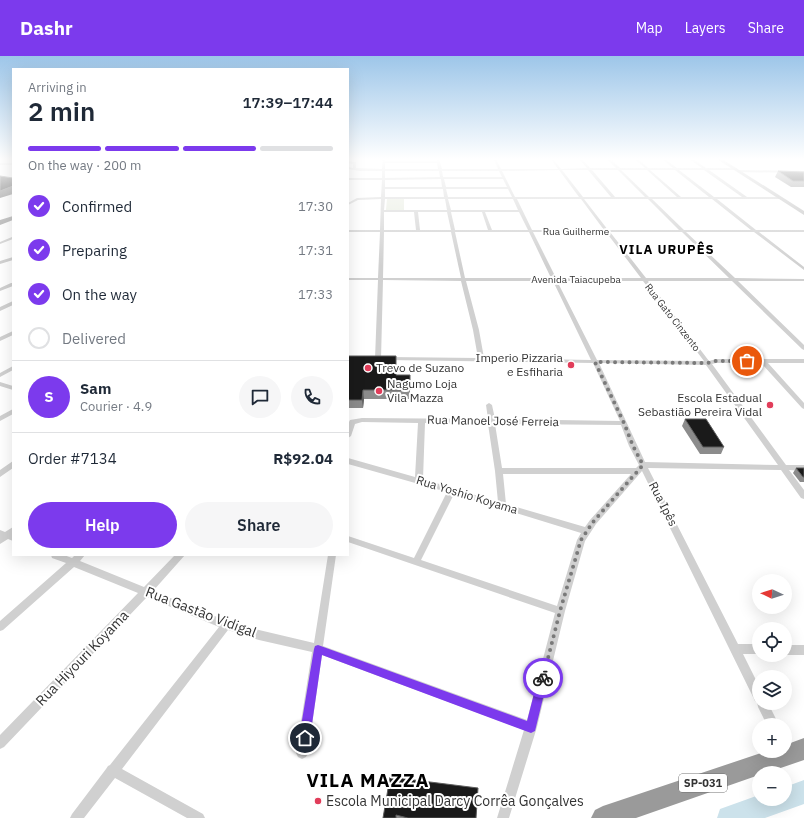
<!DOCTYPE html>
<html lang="en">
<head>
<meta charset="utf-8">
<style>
  body { margin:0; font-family:"IBM Plex Sans",sans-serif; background:#f6f6f7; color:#1f2937; height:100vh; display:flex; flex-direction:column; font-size:15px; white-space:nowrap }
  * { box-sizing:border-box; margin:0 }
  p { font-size:13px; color:#747a83 }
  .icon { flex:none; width:22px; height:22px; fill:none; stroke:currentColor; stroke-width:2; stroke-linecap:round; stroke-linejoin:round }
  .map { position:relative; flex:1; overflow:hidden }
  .panel { position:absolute; left:12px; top:12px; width:337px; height:488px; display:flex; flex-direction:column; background:#fff; border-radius:0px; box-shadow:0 4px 16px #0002 }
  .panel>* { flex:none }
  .needle { width:26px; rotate:274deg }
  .tools { position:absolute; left:752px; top:518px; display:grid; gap:8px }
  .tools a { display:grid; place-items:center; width:40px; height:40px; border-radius:50%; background:#fff; box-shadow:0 4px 16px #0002; font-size:20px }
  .pin { position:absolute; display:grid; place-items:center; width:34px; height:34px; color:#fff; margin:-17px; border:2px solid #fff; border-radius:50%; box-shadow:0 1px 4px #0007 }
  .courier { position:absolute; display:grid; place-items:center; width:40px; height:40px; margin:-20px; border:3px solid #7c3aed; border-radius:50%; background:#fff; color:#222; box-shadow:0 1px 5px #0007 }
  .summary em { font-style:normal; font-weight:600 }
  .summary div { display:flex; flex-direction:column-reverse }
  .summary { display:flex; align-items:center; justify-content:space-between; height:68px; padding:0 16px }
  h1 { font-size:26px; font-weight:600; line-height:30px }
  .bar { display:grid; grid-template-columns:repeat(4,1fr); gap:6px 4px; align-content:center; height:48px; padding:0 16px }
  .bar i { height:5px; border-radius:3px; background:#e0e1e3 }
  .bar .current { background:#7c3aed }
  .bar p { grid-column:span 4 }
  .line { display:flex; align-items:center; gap:10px; padding:0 16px; border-top:1px solid #e0e1e3 }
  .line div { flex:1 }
  .round { display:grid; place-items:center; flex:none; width:42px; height:42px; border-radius:21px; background:#f6f6f7 }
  ol { padding:0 16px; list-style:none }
  li { display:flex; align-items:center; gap:12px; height:44px }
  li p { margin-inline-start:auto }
  li .icon { padding:4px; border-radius:50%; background:#7c3aed; color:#fff; stroke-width:4 }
  li:last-child { color:#747a83 }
  li i { width:22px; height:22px; border:2px solid #e0e1e3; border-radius:50% }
  .button { display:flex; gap:8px; margin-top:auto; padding:8px 16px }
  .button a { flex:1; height:46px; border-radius:24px; background:#7c3aed; color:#fff; font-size:16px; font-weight:600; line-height:46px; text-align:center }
  .button a+a { background:#f6f6f7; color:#1f2937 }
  header { display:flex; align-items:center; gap:24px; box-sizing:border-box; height:56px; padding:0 20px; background:#7c3aed; color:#fff }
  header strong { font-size:19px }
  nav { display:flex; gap:22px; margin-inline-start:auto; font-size:14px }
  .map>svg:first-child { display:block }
  .green { fill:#e4e9dc }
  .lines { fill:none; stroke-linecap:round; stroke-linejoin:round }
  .river { fill:#cce2eb; fill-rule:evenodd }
  .street { fill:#d0d0d0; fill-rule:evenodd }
  .secondary { fill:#bdbdbd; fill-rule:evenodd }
  .highway { fill:#9a9a9a; fill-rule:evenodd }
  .wall { fill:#8c8c8c }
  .shaded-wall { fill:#5f5f5f }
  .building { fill:#1a1a1a; stroke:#5f5f5f }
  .route { fill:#7c3aed }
  .done { stroke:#7a7a7a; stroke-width:4; stroke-dasharray:0 7.2 }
  .poi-dot { fill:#e13d5a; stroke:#fff; stroke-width:1.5 }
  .labels { text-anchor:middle; stroke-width:4; stroke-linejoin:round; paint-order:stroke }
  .far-street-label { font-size:10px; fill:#333; stroke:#fff }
  .shield { fill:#fff; stroke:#707070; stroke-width:1 }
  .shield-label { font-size:11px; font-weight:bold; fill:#333 }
  .poi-label { font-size:12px; fill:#333; stroke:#fff; text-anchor:end }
  .street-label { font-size:12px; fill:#333; stroke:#fff }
  .far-district-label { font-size:13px; font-weight:bold; letter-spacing:1px; fill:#000; stroke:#fff }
  .near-street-label { font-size:14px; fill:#333; stroke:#fff }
  .near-poi-label { font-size:14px; fill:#333; stroke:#fff; text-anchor:start }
  .near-district-label { font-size:19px; font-weight:bold; letter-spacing:1px; fill:#000; stroke:#fff }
</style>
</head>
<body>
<header>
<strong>Dashr</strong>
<nav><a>Map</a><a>Layers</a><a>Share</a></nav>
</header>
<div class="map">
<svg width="804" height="762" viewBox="0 0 804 762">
  <rect width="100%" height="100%" fill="#fff"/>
  <!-- green -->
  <path class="green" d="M387,143H404V154H386Z"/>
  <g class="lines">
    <!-- river -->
    <path class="river" d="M804,724V748L765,762H717L720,753L759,739V743H785V731Z"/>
    <!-- street -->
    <path class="street" d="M0,103H3L0,104Z
      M383,103H385V105H437V103H439L442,113H498L494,103H496L501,113H558L551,103H553L561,113L587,112L579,103H582L590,112H616L607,103H610L620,112H645L635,103H638L648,112H673L662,103H665L677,112H702L689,103H693L706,112H737L736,114H709L747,141H781L780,143H717L756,174H804V176H759L804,211V214L754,176H686L735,222L804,223V225H738L804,289V294L802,293L732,225H648L709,305L716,303H804V307H768L804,347V353L802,352L761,307H716L712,308L786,409H804V415L789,414L804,434V443L801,442L781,414L648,412L738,588H759V598H743L759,630V647H768L779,669H767L758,651L757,646L755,645L642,415L596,468L585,485L565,555L537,671L509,762H497L524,674L322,599L308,697L306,701L302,703L298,701L296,697L312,596L259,584L228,574L122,713L203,758L205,762H187L115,722L84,762H70L72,758L106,713L108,710L110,709L219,571L147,541L4,691L0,693V679L138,537L74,511L3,574L0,575V565L66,507L52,502L51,499H64L72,502L75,499H85L80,505L144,531L175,499H185L153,535L227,565L259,574L314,587L328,499H336L323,590L527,664L555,557L348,486V480L414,502L447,436L348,408V402L415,421L418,367L362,366L355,368L351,380L348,382L349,366L350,364L362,362L488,363L486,349L489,347L492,349L495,363L620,365L593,307L386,304L385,303L388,301L478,302L473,274L461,225L383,224L381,303L378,305L376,304L375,303L378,224H348V222H378L380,176H348V174H380L381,143L358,144L348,149V147L357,142L381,141L382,124H348V122H382V115H360L348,113V111L353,112V108L348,107V105L356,106V112L382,113ZM385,107H437L438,113H385ZM559,114L579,141H515L502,115ZM562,114H588L611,141H583ZM592,114H618L645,141H615ZM621,114H647L677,141H649ZM650,114H675L709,141H681ZM679,114H704L742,141H714ZM385,115H439L440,121L385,122ZM442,115H499L502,121H443ZM441,123L442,131H385V124ZM444,123H503L507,131H446ZM385,133H443L444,141H385ZM446,133H508L512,141H448ZM385,143H445L447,154H384ZM448,143H513L518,154H451ZM517,143H581L604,174H532ZM584,143H648L679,174H608ZM652,143H712L751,174H684ZM384,156H414L416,174H384ZM418,156H447L451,174H420ZM451,156H482L488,174H455ZM485,156H519L528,174H492ZM384,176H451L461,222H383ZM455,176H529L551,222H465ZM533,176H606L641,222H556ZM610,176H682L729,222H646ZM466,225H553L591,304L484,302L479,274ZM557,225H643L704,305L597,304ZM599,307L706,309L778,409L645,406ZM425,367L488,368L495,415L498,446L423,423ZM495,368L621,369L629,390L639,409L636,412H502ZM503,418H631L590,464L585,471L506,448ZM454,438L581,477L577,484L557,550L421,504Z
      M0,107H13V109H0Z
      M739,114L804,115V117L738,116Z
      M12,181H13V183L0,188V186Z
      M13,201V204L0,208V205Z
      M11,227H13V230L0,235V232Z
      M13,245V249L0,255V251Z
      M13,275V279L0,285V281Z
      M13,310V314L0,321V317Z
      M0,326L13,330V334L0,330Z
      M13,353V358L0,365V360Z
      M13,405V412L0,421V414Z
      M13,471V485L8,483L0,488V474L5,476Z
      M785,589H804V599H785Z"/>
    <!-- secondary -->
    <path class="secondary" d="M717,103H722L804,155V159Z"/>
    <!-- highway -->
    <path class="highway" d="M13,160V164L0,169V164Z
      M804,682V704L766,717H759V719L636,762H591L595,754L603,750L767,695H785V689Z"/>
  </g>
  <!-- wall -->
  <path class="wall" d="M778,115L804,116V131H791L775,121Z
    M348,300L396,319H410V343H364L363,352H348Z
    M685,363L724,391L721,398H700L682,370Z
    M796,412H804V426H800L793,417Z
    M390,721L476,762H383Z"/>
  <!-- shaded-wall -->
  <path class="shaded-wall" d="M13,130V138L0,142V135Z
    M363,334L364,343L363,352L362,344Z"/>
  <!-- building -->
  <path class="building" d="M778,115L804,116V125H793Z
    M0,120L13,122V130L0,135Z
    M348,300H396V319H410V334H363L362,344H348Z
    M685,363H706L724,391H703Z
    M796,412H804V421H803Z
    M390,721L478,732L476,762H408L396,759V762H383Z"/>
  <!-- sky -->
  <linearGradient id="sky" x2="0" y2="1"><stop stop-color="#9dc6e9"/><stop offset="0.49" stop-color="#fff"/><stop offset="1" stop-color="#fff" stop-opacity="0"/></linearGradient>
  <rect width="804" height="210" fill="url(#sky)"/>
  <!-- route -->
  <path class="route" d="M318,589L527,665L538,622L540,619L543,617L547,619L548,622L536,671L535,675L531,677L322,599L310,682L308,686L305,688L301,686L299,682L314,593L315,590Z"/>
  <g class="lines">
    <!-- done -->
    <path class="done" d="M543,622L560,555L581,484L593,466L643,409L633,390L624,367L595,306L708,307L716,305H747"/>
  </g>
  <!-- markers -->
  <g class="poi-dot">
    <circle cx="571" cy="309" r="4"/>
    <circle cx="368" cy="312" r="4"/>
    <circle cx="379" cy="335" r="4"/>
    <circle cx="770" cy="349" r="4"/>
    <circle cx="318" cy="745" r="4"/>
  </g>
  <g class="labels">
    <!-- far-street labels -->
    <g class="far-street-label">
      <text x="576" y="179">Rua Guilherme</text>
      <text x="576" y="227">Avenida Taiacupeba</text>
      <text transform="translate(673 261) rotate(52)" y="4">Rua Gato Cinzento</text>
    </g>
    <!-- shield labels -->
    <rect class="shield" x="679" y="718" width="48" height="18" rx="3"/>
    <g class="shield-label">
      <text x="703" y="731">SP-031</text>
    </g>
    <!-- poi labels -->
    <g class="poi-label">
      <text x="563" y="306">Imperio Pizzaria<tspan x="563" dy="14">e Esfiharia</tspan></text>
      <text x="376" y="316" text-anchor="start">Trevo de Suzano</text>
      <text x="387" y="332" text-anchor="start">Nagumo Loja<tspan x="387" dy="14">Vila Mazza</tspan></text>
      <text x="762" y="346">Escola Estadual<tspan x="762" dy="14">Sebastião Pereira Vidal</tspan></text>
    </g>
    <!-- street labels -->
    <g class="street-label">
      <text transform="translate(493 365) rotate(1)" y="4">Rua Manoel José Ferreia</text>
      <text transform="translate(467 439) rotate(17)" y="4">Rua Yoshio Koyama</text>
      <text transform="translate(663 448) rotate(63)" y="4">Rua Ipês</text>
    </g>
    <!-- far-district labels -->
    <g class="far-district-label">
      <text x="667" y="198">VILA URUPÊS</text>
    </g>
    <!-- near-street labels -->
    <g class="near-street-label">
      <text transform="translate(201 556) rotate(21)" y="5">Rua Gastão Vidigal</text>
      <text transform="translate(82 602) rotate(-46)" y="5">Rua Hiyouri Koyama</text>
    </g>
    <!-- near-poi labels -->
    <g class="near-poi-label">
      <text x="326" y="750">Escola Municipal Darcy Corrêa Gonçalves</text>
    </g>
    <!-- near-district labels -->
    <g class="near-district-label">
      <text x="368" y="731">VILA MAZZA</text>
    </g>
  </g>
</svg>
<div class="tools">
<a><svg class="needle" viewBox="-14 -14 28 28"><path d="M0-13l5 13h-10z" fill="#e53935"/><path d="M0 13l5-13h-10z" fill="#747a83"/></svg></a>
<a><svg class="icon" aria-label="locate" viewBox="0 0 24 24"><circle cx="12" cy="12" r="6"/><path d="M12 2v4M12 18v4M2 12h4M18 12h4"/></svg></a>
<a><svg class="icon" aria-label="layers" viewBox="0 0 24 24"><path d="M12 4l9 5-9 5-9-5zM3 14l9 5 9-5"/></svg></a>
<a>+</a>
<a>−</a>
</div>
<div class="pin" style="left:747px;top:305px;background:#ea580c"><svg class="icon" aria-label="bag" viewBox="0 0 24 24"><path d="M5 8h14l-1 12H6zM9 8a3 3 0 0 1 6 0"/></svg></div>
<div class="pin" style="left:305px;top:682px;background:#1f2937"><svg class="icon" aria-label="home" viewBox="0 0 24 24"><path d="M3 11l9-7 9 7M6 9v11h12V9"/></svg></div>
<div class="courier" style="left:543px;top:622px"><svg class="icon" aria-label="bike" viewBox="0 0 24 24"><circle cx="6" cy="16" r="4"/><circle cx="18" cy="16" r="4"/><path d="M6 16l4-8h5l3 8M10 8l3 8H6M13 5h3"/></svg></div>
<section class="panel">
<div class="summary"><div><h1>2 min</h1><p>Arriving in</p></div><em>17:39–17:44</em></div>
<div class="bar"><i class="current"></i><i class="current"></i><i class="current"></i><i></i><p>On the way · 200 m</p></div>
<ol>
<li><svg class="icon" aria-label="check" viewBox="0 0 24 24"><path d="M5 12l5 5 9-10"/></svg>Confirmed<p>17:30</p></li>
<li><svg class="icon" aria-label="check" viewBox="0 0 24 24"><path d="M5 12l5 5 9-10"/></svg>Preparing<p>17:31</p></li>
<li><svg class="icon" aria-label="check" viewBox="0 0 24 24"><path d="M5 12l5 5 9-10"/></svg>On the way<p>17:33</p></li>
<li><i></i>Delivered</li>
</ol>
<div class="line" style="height:72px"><b class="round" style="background:#7c3aed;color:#fff">S</b><div><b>Sam</b><p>Courier · 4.9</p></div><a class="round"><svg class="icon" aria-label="chat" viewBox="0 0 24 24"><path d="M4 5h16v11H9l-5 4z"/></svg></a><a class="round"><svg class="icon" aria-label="phone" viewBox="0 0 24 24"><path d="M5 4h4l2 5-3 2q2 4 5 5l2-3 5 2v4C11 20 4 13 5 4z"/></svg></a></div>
<div class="line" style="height:52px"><div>Order #7134</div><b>R$92.04</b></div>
<div class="button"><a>Help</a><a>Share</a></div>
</section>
</div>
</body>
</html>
